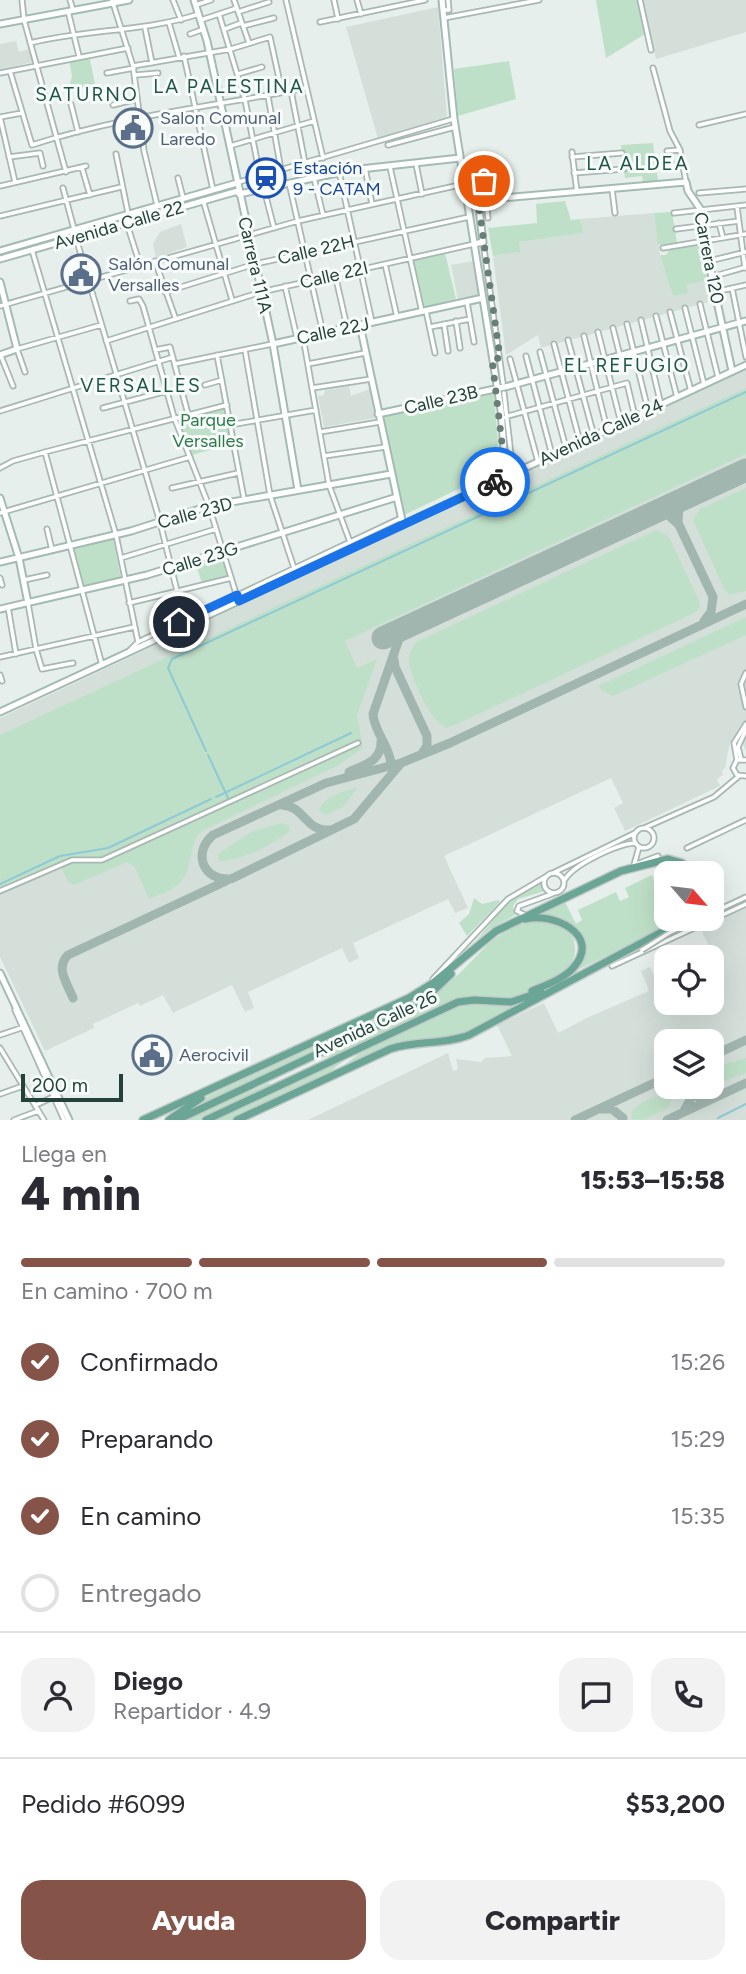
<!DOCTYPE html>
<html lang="es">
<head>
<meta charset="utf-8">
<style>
  body { margin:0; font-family:Figtree,sans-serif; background:#f2f2f3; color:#2b2b33; height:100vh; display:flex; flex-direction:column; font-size:26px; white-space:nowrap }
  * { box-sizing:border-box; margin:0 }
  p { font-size:23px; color:#7c7c81 }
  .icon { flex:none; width:38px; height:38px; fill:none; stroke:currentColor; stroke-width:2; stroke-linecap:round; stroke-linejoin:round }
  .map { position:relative; height:1120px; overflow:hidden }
  .details { display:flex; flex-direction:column; background:#fff; flex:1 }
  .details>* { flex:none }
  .needle { width:46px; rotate:118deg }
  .controls { position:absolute; left:654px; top:861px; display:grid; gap:14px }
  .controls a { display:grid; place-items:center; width:70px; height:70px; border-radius:14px; background:#fff; box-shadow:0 7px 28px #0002; font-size:35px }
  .scale { position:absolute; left:21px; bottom:18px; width:102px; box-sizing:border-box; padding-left:7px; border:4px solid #24423a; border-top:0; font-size:19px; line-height:24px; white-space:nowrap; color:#24423a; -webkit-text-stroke:5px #f7fbf9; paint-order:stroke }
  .pin { position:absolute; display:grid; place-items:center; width:60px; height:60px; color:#fff; margin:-30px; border:4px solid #fff; border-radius:50%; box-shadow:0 2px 7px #0007 }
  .courier { position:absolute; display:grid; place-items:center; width:70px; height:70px; margin:-35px; border:5px solid #1a73e8; border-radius:50%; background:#fff; color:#222; box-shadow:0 2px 9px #0007 }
  .overview em { font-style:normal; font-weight:800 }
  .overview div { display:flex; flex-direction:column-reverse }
  .overview { display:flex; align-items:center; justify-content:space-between; height:119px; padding:0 21px }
  h1 { font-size:46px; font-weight:800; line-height:52px }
  .bar { display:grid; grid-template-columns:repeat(4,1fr); gap:10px 7px; align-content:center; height:84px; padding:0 21px }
  .bar i { height:9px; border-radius:5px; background:#e1e1e2 }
  .bar .selected { background:#855347 }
  .bar p { grid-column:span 4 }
  .line { display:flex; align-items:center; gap:18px; padding:0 21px; border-top:2px solid #e1e1e2 }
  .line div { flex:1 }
  .round { display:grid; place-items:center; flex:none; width:74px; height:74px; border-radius:21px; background:#f2f2f3 }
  ol { padding:0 21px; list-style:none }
  li { display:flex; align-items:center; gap:21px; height:77px }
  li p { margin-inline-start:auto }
  li .icon { padding:7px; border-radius:50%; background:#855347; color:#fff; stroke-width:4 }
  li:last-child { color:#7c7c81 }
  li i { width:38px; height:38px; border:4px solid #e1e1e2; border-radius:50% }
  .button { display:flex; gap:14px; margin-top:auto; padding:14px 21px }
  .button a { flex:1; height:80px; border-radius:21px; background:#855347; color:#fff; font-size:28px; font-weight:800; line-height:80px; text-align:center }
  .button a+a { background:#f2f2f3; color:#2b2b33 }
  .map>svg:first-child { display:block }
  .built { fill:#d4dfda; fill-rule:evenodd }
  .green { fill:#bfe0c8 }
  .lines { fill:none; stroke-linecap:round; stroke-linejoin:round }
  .stream { stroke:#8ec9d4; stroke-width:2 }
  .taxiway { stroke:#a2b6b0; stroke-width:9 }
  .runway { stroke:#a2b6b0; stroke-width:23 }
  .street-tunnel { stroke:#bfccc8; stroke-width:3.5; stroke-dasharray:3.5 2; stroke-linecap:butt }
  .street-casing { stroke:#a8b8b2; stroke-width:7 }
  .secondary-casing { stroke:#a4bbb3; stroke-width:9 }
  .primary-casing { stroke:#c2cac8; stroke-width:10 }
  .street { stroke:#fff; stroke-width:3.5 }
  .secondary { stroke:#fff; stroke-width:5 }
  .primary { stroke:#6aa596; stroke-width:7 }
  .street-bridge-casing { stroke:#a8b8b2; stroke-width:7; stroke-linecap:butt }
  .street-bridge { stroke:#fff; stroke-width:3.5 }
  .done { stroke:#687f78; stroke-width:7; stroke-dasharray:0 12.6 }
  .route { stroke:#1a73e8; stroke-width:9 }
  .labels { text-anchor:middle; stroke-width:6; stroke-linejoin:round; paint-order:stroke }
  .service-label { font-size:18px; fill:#4e5e75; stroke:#f7fbf9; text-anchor:start }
  .transit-label { font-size:18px; fill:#164399; stroke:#f7fbf9; text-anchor:start }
  .street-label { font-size:18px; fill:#24423a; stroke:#f7fbf9 }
  .park-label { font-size:18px; fill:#2d7a4b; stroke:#f7fbf9 }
  .neighbourhood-label { font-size:19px; letter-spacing:2px; fill:#1f5548; stroke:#f7fbf9 }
</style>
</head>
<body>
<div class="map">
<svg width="746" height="1120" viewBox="0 0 746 1120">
  <rect width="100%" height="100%" fill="#e6efeb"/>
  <!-- built -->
  <path class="built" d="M642,0H746V32L656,59Z
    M438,7L447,118L378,139L346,27Z
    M16,41L19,52L29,49L33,62L0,70V44Z
    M654,213L660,255L670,288L707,280L712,301L541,348L538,335L506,355L493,256L519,252L518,242L582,233L580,219Z
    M181,224L187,247L156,258L153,244L160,232Z
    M473,261L480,295L458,300L451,265Z
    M746,369V752L743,744L730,742L725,768L722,771L723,775L717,779L720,786L625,831L614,808L623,803L611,778L444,856L468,908L455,913L448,899L353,943L359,958L349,963L342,948L248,992L254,1008L245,1012L232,985L173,1013L163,995L140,1006L138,1003L93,1024L94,1028L45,1051L0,957V718Z
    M349,386L351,396L370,389L375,418L324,427L318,396L324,395L325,390Z
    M746,907V1120H308L448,1053L453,1071L458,1069L456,1059L481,1062L485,1058L512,1056L497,1025L544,1003L558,1033L591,1016L649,991L641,971L650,967L659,986L667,983V1003H712V957H708L703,948L708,945L701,929ZM667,1041H712V1087H667Z"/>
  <!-- green -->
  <path class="green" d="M596,0H637L645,34L606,58Z
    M89,55L95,84L68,91L72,76L69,60Z
    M509,61L516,99L458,116L454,69Z
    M653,143L658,181L643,182L642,176L625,178L621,145Z
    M235,185L236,190L0,258V252Z
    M565,201L571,220L580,219L583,233L519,242L520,252L493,256L488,228L537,223L536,204Z
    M672,212L677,243L658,245L654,213Z
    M703,244L711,279L686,285L688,293L673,296L671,289L674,288H670L660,255H666L670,249Z
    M445,253L456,299L424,307L413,260Z
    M746,388V454L345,641L357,668L377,659L357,715L363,748L337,766L200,832C187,848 194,875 175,887C168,892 158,895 149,899L135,867L127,862L74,885L68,882L59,863L0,891V735Z
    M494,394L499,457L492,473L404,515L382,417Z
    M224,408L231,444L192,455L177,418Z
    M746,488V591L730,595L724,589L693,520L700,509Z
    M656,530L669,537L699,601L700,607L694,613L455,725L446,728C431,723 412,679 409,664C408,656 412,648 416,642Z
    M113,538L121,579L83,587L72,547Z
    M222,554L228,577L202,583L195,562Z
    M746,617V635L613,696L602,691L598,686Z
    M358,787L343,807L325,815L319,811C324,795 344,792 358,787Z
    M282,823L288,825L290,830C281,842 230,866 218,860L219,853L253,831Z
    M669,862L682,867L687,873H667V919H683L571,973L582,955C575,927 569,914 537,914L565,902L576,924L582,920L578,910L616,892L620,901L629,897L625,888L652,875L655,883L661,880L654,865Z
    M542,880L545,891L518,899L513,906L515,915L490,929L476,941L507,903Z
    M474,898L482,904L498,900L500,902L467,936L459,923L469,914Z
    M541,919C548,921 560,923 566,928C570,931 573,937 574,942C583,972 536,991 512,997C495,1002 477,995 459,999L346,1052L323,1058L326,1054L411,1013L460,973L491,941L516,925Z
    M426,994L406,1009L179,1116L208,1096Z
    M464,1003H520L471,1032L445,1039L417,1040L395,1045L338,1070L360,1053Z
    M348,1057L325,1076L240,1117L232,1120H211Z
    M746,1058V1073L712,1085V1072L726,1064Z
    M269,1083L270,1085L200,1120H182Z
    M666,1095L672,1099L668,1108L644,1120L632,1119L631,1113C639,1101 652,1097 666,1095Z"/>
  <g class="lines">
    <!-- stream -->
    <path class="stream" d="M206,751L168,668L172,659L746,392
      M208,755L228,798
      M216,797L351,733
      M0,884L60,856L108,848L211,799
      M718,1118L746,1104"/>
    <!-- taxiway -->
    <path class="taxiway" d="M652,514L666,513L679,525L713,597L711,612L704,621
      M678,523L679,506L686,497
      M394,659L395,667L427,736V746L421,755
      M401,763L354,819L231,879C203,881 192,853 213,835L326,783L401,763L450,743L746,604
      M391,768C392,748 374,733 373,714L400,636L411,626
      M349,772C364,765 382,761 381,741
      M282,805C304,806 306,831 328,830
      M73,998C67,983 55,968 68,955L226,881
      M712,1056L746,1040
      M600,1109H612L623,1118
      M684,1111L690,1100L691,1092L699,1098L709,1100
      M575,1120L667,1077
      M667,1120L746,1083"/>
    <!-- runway -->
    <path class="runway" d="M383,638L746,470"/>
    <!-- street-tunnel -->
    <path class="street-tunnel" d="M724,909L746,899
      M712,911L726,904
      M683,925L695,919
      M646,945L668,939"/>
    <!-- street casing -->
    <g class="street-casing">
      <path id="street" d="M22,0L24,20L66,172
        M70,0L73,10
        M112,0L133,66L144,151L157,205
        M173,0L181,20
        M234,0L249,43
        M286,0L323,158
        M334,0L338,19
        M357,0L361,14
        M640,0L651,50
        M196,5L211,0
        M443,10H449L448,0
        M68,11L79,56
        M238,12L269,2
        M219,14L245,100L260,176
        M444,18L539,0
        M201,20L237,8
        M320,22L425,0
        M169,23L179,57
        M243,26L274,18
        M145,28L152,63
        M225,29L241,23
        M190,34L204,29
        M30,43C86,29 144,32 199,14
        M184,56L213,190
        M133,66L231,49L270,37L282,92
        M653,68L670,131L680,150L686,182
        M10,71L32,145C121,116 215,106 306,88
        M0,73L128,48
        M107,73L134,68
        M238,74L262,67
        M136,75L158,73
        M291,91L305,163
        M268,96L281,170
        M71,104L78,132
        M113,105L137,99
        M0,117L15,182
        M0,117L22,113
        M699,125L746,114
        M388,145L455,127
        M230,146L314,121
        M667,151L680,150
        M572,152L577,192
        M116,154L128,213
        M9,157L40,153L43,166
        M572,157L622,153
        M473,159L478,200
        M416,164L422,194
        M481,165L488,218
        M668,166L683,164
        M390,167L422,312
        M82,168L90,195
        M365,168L372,204
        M339,172L372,322
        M574,173L624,169
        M178,178L183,198
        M314,178L323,215
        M239,182L453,119
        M289,183L323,333
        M0,186L86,166
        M63,188L74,229
        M264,189L274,228
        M612,189L615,213
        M699,193L746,189
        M203,200L232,300
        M737,207L745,268
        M674,213L746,205
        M0,216L121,187
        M719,223L723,238
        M127,224L140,265
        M676,229L739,221
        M76,238L160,522L177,591
        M483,242L503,383
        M663,248L746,234
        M32,250L116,535L138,642
        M155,261L175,317
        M709,261L746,252
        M385,264L397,317
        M335,274L347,327
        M711,277L746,267
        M285,286L297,338
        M732,288L746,357
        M165,292L255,264L469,217
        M715,292L746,285
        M130,301L139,299L143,306L174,417L209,506L238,600
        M467,302L474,342
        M700,304L718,377
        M0,306L298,221L464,184
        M685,308L704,384
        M426,311L435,353
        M670,312L691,391
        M656,316L677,397
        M641,320L661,405
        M456,321L460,348
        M444,324L448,351
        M627,324L648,410
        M430,327L470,319
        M613,328L620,356
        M598,332L621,423
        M584,336L607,429
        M303,337L329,485L350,542
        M568,340L594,436
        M106,341L261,292L474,244
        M554,344L580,442
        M155,350L170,347L188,414
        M245,350L270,495L294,568
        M540,352L566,448
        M217,355L244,499
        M1,356L13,386
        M526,356L552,455
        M510,359L538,462
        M175,364L272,344
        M308,364L365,353
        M25,372L17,349L101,325
        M205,385L222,380
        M312,388L371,379
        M504,393L513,473
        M103,408L167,391
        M0,411L173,357
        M501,418L627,383L635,417
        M230,425L316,410
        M320,432L380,422
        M45,452L102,665
        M324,456L385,447
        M0,468L13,461L45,452L227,405
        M172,488L238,473
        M0,513L190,457
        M47,529L52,550
        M121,558L216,529
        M0,578L2,585
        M24,580L47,575
        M28,603L36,649L42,669L73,663
        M129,603L231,578
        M8,607L16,654
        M130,650L138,642L401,518
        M0,657L134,627
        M746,673L741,684L746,707
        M0,675L2,681
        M741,759L738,747L746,730
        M737,760L734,743L746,724
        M746,760H737L733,768L737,775L746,776
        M644,828L714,797L739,776
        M634 838a10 10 0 1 1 20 0a10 10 0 1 1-20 0Z
        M687,848L746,820
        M637,864L658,856
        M634,865L639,847
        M544 883a10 10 0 1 1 20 0a10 10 0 1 1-20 0Z
        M553,873L635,833
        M564,881C572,865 617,844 635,843
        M0,891L72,860H102L358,743
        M712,913L746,897
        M525,915L517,911L519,906L552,894
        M612,966L746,904
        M433,979L508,899L547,876
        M15,1010L64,1120
        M0,1035L21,1028
        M0,1048L44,1120
        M0,1094L23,1086
        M36,1105L53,1097
        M14,1120L38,1111"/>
    </g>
    <!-- secondary casing -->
    <g class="secondary-casing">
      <path id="secondary" d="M194,0L207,41L273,344L298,490
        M442,0L454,119L501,410L506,477
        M0,24L129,0
        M239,194L351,170L460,158
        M474,244L483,242L478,200L686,182L688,191L701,210L713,283L732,371
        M0,251L237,183
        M0,259L238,191
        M0,282L17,349L0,355
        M360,325L403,525
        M273,344L483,298
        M378,414L509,386L746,321
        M0,498L19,558L28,603
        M0,562L131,531L209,506L391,474
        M0,609L147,575L397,497
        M0,712L746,365
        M0,973L69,1120"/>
    </g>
    <!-- primary casing -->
    <g class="primary-casing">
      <path id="primary" d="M525,919C552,912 602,934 574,967C564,979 546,985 532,991
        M143,1120L409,998L433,983L496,931L621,871L668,859L682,863L690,873
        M169,1120L201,1098
        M177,1120L404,1013L426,998L451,974
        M206,1120L458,1002L474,1000L511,1002L541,992
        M237,1120L390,1049C416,1040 444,1045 469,1035L686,919"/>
    </g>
    <!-- street -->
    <use href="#street" class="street"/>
    <!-- secondary -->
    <use href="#secondary" class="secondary"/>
    <!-- primary -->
    <use href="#primary" class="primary"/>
    <!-- street-bridge casing -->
    <g class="street-bridge-casing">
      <path id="street-bridge" d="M642,950L669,933L699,919"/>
    </g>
    <!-- street-bridge -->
    <use href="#street-bridge" class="street-bridge"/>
  </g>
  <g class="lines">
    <!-- done -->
    <path class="done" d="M484,181L486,200H478L500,358L492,359L506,477L495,482"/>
    <!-- route -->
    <path class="route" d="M179,622L237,595L239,601L495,482"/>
  </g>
  <!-- icons -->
  <defs>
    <g id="civic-ring" transform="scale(2.0125)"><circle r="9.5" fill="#f7fbf9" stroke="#5c6f8a" stroke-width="1.5"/><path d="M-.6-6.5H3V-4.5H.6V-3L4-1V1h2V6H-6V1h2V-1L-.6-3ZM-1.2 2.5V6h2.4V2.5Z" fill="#5c6f8a"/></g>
    <g id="station-ring" transform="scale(2.0125)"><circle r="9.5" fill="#f7fbf9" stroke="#1a4fb4" stroke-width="1.5"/><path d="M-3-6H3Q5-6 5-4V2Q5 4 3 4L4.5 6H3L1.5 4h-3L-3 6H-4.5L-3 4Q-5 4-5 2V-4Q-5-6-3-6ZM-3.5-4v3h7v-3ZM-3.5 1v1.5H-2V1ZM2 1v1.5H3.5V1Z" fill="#1a4fb4"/></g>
  </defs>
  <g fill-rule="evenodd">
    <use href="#civic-ring" x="133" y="128"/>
    <use href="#station-ring" x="266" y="178"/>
    <use href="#civic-ring" x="81" y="274"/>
    <use href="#civic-ring" x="152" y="1055"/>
  </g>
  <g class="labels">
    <!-- service labels -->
    <g class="service-label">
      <text x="160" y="124">Salon Comunal<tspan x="160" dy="21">Laredo</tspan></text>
      <text x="108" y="270">Salón Comunal<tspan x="108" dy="21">Versalles</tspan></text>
      <text x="179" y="1061">Aerocivil</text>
    </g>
    <!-- transit labels -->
    <g class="transit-label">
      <text x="293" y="174">Estación<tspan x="293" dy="21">9 - CATAM</tspan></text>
    </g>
    <!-- street labels -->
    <g class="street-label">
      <text transform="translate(119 225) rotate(-16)" y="6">Avenida Calle 22</text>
      <text transform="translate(316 250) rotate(-13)" y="6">Calle 22H</text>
      <text transform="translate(709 258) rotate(79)" y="6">Carrera 120</text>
      <text transform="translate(255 265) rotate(77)" y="6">Carrera 111A</text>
      <text transform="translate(334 275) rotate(-13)" y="6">Calle 22I</text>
      <text transform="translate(333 331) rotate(-12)" y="6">Calle 22J</text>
      <text transform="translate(441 400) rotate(-13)" y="6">Calle 23B</text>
      <text transform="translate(601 432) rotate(-25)" y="6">Avenida Calle 24</text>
      <text transform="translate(195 513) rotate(-15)" y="6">Calle 23D</text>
      <text transform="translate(200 559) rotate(-17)" y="6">Calle 23G</text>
      <text transform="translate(375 1024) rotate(-25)" y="6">Avenida Calle 26</text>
    </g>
    <!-- park labels -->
    <g class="park-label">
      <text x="208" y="426">Parque<tspan x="208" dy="21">Versalles</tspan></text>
    </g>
    <!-- neighbourhood labels -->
    <g class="neighbourhood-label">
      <text x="229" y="93">LA PALESTINA</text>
      <text x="87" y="101">SATURNO</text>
      <text x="638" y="170">LA ALDEA</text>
      <text x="627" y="372">EL REFUGIO</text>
      <text x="141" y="392">VERSALLES</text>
    </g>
  </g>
</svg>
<div class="controls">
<a><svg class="needle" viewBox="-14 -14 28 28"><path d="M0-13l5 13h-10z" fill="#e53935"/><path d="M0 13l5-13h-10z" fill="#7c7c81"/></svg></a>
<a><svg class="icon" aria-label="locate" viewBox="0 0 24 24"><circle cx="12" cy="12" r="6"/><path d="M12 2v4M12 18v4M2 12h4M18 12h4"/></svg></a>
<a><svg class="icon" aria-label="layers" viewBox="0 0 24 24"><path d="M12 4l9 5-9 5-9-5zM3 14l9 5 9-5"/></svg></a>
</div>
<div class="scale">200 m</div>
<div class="pin" style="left:484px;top:181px;background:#ea580c"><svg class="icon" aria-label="bag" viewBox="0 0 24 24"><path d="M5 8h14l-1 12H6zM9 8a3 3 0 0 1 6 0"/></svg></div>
<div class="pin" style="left:179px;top:622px;background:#1f2937"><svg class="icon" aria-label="home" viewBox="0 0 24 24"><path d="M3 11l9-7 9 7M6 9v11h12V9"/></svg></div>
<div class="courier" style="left:495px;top:482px"><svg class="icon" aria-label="bike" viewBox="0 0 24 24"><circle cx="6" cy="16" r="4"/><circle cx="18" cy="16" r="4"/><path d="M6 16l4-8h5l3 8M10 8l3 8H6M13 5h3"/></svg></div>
</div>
<section class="details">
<div class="overview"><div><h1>4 min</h1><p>Llega en</p></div><em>15:53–15:58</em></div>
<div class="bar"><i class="selected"></i><i class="selected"></i><i class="selected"></i><i></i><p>En camino · 700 m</p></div>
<ol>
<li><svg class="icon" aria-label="check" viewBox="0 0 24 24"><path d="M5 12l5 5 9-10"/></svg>Confirmado<p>15:26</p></li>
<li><svg class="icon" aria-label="check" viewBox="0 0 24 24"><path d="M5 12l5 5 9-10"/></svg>Preparando<p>15:29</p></li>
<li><svg class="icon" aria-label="check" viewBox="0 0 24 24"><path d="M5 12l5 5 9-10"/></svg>En camino<p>15:35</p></li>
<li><i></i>Entregado</li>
</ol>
<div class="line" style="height:126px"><a class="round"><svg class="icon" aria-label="person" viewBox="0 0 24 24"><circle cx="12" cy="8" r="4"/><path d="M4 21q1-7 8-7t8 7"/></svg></a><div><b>Diego</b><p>Repartidor · 4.9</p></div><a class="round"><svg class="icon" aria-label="chat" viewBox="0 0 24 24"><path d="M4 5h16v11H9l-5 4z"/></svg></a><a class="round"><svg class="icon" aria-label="phone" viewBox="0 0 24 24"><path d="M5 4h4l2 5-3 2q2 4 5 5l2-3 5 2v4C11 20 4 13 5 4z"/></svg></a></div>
<div class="line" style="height:91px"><div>Pedido #6099</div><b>$53,200</b></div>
<div class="button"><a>Ayuda</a><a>Compartir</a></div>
</section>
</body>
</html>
